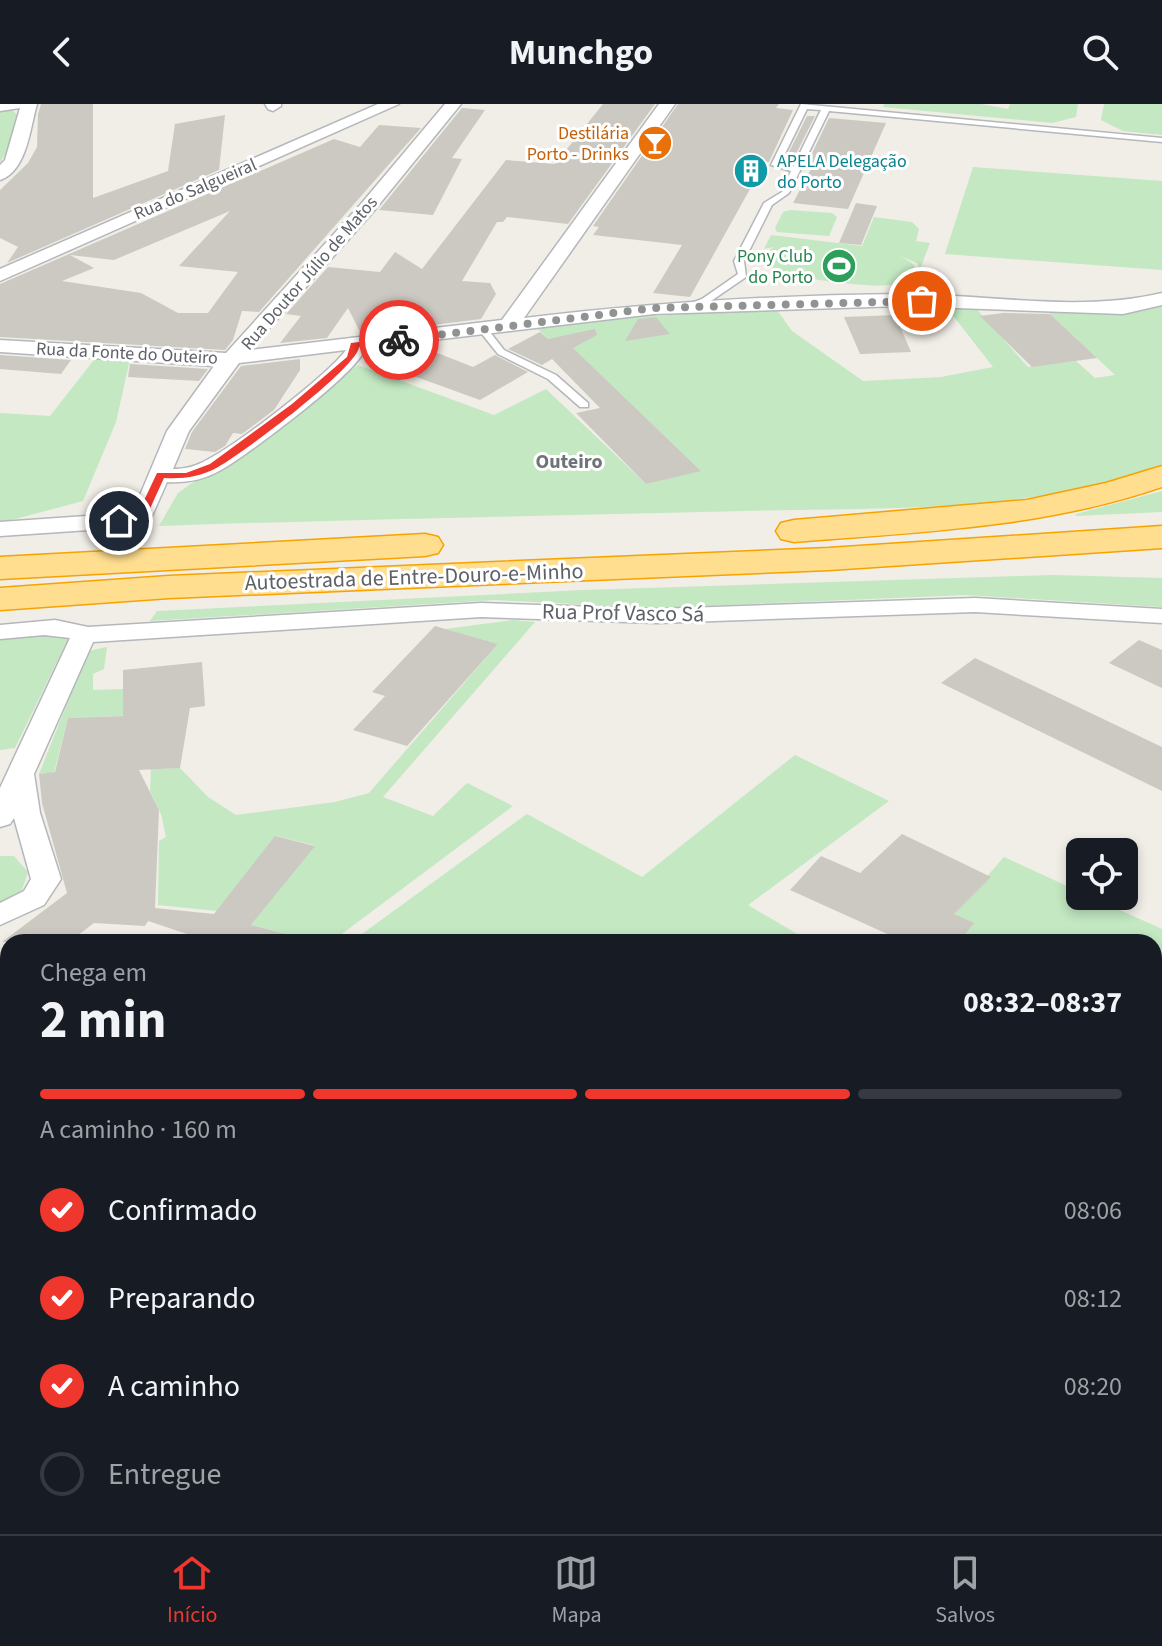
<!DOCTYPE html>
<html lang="pt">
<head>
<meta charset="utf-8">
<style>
  body { margin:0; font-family:"Source Sans 3",sans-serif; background:#20242c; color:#f1f3f6; height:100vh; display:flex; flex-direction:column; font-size:30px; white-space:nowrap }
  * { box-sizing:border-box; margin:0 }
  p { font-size:26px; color:#9ea1a6 }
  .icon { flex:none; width:44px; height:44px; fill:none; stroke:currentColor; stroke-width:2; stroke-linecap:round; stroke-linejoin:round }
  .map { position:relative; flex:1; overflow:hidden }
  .panel { position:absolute; left:0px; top:830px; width:1162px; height:600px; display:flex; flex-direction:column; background:#171b24; border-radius:24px 24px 0 0; box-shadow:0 4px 12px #0003 }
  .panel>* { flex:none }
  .fabs { position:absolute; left:1066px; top:734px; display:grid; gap:16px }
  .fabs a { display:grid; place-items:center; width:72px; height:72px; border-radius:12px; background:#171b24; box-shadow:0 4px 12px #0003; font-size:40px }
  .pin { position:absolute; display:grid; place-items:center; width:68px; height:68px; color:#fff; margin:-34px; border:4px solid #fff; border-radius:50%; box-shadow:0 2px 8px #0007 }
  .courier { position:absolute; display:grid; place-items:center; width:80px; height:80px; margin:-40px; border:6px solid #f0372d; border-radius:50%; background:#fff; color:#222; box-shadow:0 2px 10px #0007 }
  .summary em { font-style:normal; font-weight:700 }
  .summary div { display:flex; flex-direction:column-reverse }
  .summary { display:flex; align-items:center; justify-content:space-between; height:136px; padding:0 40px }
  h1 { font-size:52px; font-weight:700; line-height:60px }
  .bar { display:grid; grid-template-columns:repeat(4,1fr); gap:12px 8px; align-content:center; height:96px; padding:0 40px }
  .bar i { height:10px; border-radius:6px; background:#363941 }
  .bar .on { background:#f0372d }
  .bar p { grid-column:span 4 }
  ol { padding:0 40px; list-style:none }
  li { display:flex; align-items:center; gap:24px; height:88px }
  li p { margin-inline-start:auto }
  li .icon { padding:8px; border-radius:50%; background:#f0372d; color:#fff; stroke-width:4 }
  li:last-child { color:#9ea1a6 }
  li i { width:44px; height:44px; border:4px solid #363941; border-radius:50% }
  header { display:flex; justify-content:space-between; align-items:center; height:104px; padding:0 40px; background:#171b24; font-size:36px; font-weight:700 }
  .tab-bar { display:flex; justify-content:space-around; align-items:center; height:112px; border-top:2px solid #363941; background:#171b24; font-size:22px; color:#9ea1a6 }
  .tab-bar a { display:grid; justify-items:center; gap:4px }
  .tab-bar .on { color:#f0372d }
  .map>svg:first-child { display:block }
  .education { fill:#e1ddd4 }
  .green { fill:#c3e8c2 }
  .building { fill:#ccc9c3; fill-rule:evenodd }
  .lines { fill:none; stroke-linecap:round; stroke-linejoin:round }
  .lane-casing { stroke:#b4b7bb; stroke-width:3 }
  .street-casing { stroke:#b4b7bb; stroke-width:3 }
  .highway-casing { stroke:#f7a200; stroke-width:3 }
  .lane { fill:#fff; fill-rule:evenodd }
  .street { fill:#fff; fill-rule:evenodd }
  .highway { fill:#ffdf8f; fill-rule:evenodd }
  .route { fill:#f0372d }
  .done { stroke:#919393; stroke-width:8; stroke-dasharray:0 14.4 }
  .labels { text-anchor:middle; stroke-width:6; stroke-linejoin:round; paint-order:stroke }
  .far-food-label { font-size:18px; fill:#c56008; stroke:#fff; text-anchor:end }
  .far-culture-label { font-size:18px; fill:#0d838f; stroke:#fff; text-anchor:start }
  .far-street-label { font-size:18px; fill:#5e6267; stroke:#fff }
  .far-leisure-label { font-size:18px; fill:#27864d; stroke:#fff; text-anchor:end }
  .far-neighbourhood-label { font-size:20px; font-weight:bold; fill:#6f7479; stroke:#fff }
  .street-label { font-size:22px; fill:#5e6267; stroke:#fff }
</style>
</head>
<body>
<header><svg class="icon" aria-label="back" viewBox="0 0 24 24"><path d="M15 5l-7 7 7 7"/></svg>Munchgo<svg class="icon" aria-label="search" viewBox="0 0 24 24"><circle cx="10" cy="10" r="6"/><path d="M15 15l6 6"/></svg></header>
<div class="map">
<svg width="1162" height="1430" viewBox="0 0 1162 1430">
  <rect width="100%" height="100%" fill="#f0eee6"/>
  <!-- education -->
  <path class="education" d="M0,1319L8,1422H883L882,1430H0Z"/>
  <!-- green -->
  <path class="green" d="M884,0H981L1008,5L1010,0H1078L1076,13L1052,19L883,3Z
    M1104,0H1162V31L1123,27L1101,16Z
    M0,4H9L18,11L9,43L0,59Z
    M973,63L1162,77V166L945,150Z
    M790,106L832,109L837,113L829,132L777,128L775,124L783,108Z
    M874,113L912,118L919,125L916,137L930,139L920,165L917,159L900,152C908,157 916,159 918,170C909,178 901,180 889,181C868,184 777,173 762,160L761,152L774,143L764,145L771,131L862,142Z
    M1162,198V360C1029,411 885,403 745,407C549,412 354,415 159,422L178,389L358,261L494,311L546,285L646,380L700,366L561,233L548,235L535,222L647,209L657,212L775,203L792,227L863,277L941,273L993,263L944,200L974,202L1028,263L1076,257L1095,274L1115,271L1050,210L1046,203Z
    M97,252L130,255L116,318L83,397L0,419V309L50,312Z
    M1162,387V408L1076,412V410Z
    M1052,471L1162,474V503L966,491L657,504L494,496L150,517L157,507L584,486Z
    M513,516L535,518L383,693L433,712L467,679L513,702L331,838H274L283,829L251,821L314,741L276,732L217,807L158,801L159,737L166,733L161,710L150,687L151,665L180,664L208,693L236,711L335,698L369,689L498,540L445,525Z
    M0,531H70L15,644L0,646Z
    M107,543L104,565L93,570V586L123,585V591L161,610L68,614L54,669L39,670L88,547Z
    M795,651L889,697L748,801L811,838H351L527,710L642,773Z
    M0,752H14L28,768L22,786L0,800Z
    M1004,753L1080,788V792H1089L1162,825V952L1154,966V838H959L953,811Z
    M8,1011V1422H127L126,1430H0V1014Z
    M1162,1044V1214L1154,1225V1062Z
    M1154,1285L1162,1290V1430H1083L1089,1422H1154Z
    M172,1422H349L348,1430H171Z
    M466,1422H601L597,1430H466Z
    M728,1422H883L882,1430H732Z"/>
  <!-- building -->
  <path class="building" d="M41,0H93V94L168,67L175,20L225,11L219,66L7,159L18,143L0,134V86L28,59L37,43L38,10Z
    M603,0H655L568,120L507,113L503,118H497L462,177L490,179L496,190L481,215L361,230L348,204L327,234L280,239L301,212L286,210L328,163L380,168L395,148L422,165L506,56L555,60Z
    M678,0H779L776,4L793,6L769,58H765L690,193L653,189L682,141L593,131L599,123L593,122Z
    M462,4L485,6L452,54L462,55L433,111L379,106Z
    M807,12H815L791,60L784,58Z
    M829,14L886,19L848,105L793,99L812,63L806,62Z
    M379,21L421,24L259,208L242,207L233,236L225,246L0,233V180L334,35L360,43ZM230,107L179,162L238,168L208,209H178L141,189L62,177L94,164L70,151L114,156Z
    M856,99L877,102L861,141L839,139Z
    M1003,209L1050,210L1097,254L1032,263L980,212Z
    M895,211L911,248L860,250L844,213Z
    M656,213L670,230L625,237L638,215Z
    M595,225L597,231L573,244L701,367L646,380L576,309L600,304L552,255L542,261L508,245L540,228L548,235Z
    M417,241L473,263L495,251L528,268L480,296L375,258L369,246Z
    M0,251L71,256L61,270L0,265Z
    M300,255V266L274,306L242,330L233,329L225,342L215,348L185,345L192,328L241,262Z
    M130,260L208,265L199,277L128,273Z
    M435,522L498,540L407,642L353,626L385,592L372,588Z
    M1139,536L1162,546V584L1109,559Z
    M975,554L1162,643V687L941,579Z
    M202,558L205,602L190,604L180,664L139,666L159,706L155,804L214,810L275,732L315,742L251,821L290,831L289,838H211L148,817L145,822L94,819L69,838H2L67,789L42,699L39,670L55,668L68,614L123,612V566Z
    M902,730L991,773L954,810L974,819L959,838H905L790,786L821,752L860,769Z"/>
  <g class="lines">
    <!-- lane casing -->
    <g class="lane-casing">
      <path id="lane" d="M801,0L1162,34V38L829,7L789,89L772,101L744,157L746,173L708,199L686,205V201L702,195L738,170L734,157L764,99L782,88L791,67L771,61ZM807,5L821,6L793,63L780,60Z
        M480,223H486L504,246L556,271L588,299V303H580L548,275L498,250L478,225Z
        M369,1422H389V1430H369Z"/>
    </g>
    <!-- street casing -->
    <g class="street-casing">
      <path id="street" d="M0,0H37C30,24 27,67 0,76V61L5,56L20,4L0,7Z
        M265,0H281V2L273,7L268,5Z
        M378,0H399L0,177V165Z
        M445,0H461L373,108L250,246L502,216L659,0H675L524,214C649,199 774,191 901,190C987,190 1078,209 1162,189V201L1123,210L902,202L654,210L365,244C362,266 245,353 221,366C204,376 186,379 167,378L152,412L119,424L0,432V418L115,410L135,403L167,327L214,262L0,248V236L226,249L361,100ZM346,246C328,271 232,345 203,358C193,363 184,365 173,365L189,327L239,259Z
        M975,494L1162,505V519L975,508L657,519L481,513L93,538L34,670L40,709L61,775L44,801L0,821V799L24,787L31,775L14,714L10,720L0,723V684L70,534L44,531L0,535V521L55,516L88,523L481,499L657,505Z
        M1162,983V1020L1154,1023V985Z
        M1162,1064V1092L1154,1093V1065Z
        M1162,1209V1241L1154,1243V1211Z
        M904,1422H944L941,1430H901Z
        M967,1422H1011L1008,1430H964Z"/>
    </g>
    <!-- highway casing -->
    <g class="highway-casing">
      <path id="highway" d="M1162,362V383C1043,424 918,428 794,438L781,435L776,427L781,419L794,416L1027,396L1106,379Z
        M1162,422V444L829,466L169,494L0,506V484L169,472L829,444Z
        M425,430L438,433L443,441L438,449L425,452L0,475V453Z"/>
    </g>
    <!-- lane -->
    <use href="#lane" class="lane"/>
    <!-- street -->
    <use href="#street" class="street"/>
    <!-- highway -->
    <use href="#highway" class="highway"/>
  </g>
  <!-- route -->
  <path class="route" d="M399,233L403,238L359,243C357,264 242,350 218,363C201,373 183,375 164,374L148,409L119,420L114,417L140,405L157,369H186L210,360L292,300L347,253L351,239Z"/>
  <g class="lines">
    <!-- done -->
    <path class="done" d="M399,236L654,204L922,197"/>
  </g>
  <!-- icons -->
  <defs>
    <g id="bar-disc" transform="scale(1.8)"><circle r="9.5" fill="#e8710a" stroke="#fff"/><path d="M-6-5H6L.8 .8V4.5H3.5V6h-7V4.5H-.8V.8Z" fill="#fff"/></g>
    <g id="building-disc" transform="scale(1.8)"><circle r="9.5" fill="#0f9aa8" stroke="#fff"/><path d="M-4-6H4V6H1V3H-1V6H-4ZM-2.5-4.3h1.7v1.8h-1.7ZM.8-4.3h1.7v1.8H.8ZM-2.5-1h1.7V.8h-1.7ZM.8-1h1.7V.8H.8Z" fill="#fff"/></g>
    <g id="stadium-disc" transform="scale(1.8)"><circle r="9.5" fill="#2e9e5b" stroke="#fff"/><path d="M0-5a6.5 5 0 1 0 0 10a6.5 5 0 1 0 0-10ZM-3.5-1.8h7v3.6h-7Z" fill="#fff"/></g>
  </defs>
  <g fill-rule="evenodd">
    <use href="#bar-disc" x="655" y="39"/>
    <use href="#building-disc" x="751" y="67"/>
    <use href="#stadium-disc" x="839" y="162"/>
  </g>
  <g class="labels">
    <!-- far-food labels -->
    <g class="far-food-label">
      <text x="629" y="35">Destilária<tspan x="629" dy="21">Porto - Drinks</tspan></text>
    </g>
    <!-- far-culture labels -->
    <g class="far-culture-label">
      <text x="777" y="63">APELA Delegação<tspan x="777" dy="21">do Porto</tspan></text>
    </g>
    <!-- far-street labels -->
    <g class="far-street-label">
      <text transform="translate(195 85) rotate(-23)" y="6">Rua do Salgueiral</text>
      <text transform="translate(309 169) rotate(-49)" y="6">Rua Doutor Júlio de Matos</text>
      <text transform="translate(127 249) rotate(3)" y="6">Rua da Fonte do Outeiro</text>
    </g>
    <!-- far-leisure labels -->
    <g class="far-leisure-label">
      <text x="813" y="158">Pony Club<tspan x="813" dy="21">do Porto</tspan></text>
    </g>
    <!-- far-neighbourhood labels -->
    <g class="far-neighbourhood-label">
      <text x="569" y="364">Outeiro</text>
    </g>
    <!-- street labels -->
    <g class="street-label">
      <text transform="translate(414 472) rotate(-2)" y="8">Autoestrada de Entre-Douro-e-Minho</text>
      <text transform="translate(623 508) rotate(1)" y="8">Rua Prof Vasco Sá</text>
    </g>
  </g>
</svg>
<div class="fabs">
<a><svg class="icon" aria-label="locate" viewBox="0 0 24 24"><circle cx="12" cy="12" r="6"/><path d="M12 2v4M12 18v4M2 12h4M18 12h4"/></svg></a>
</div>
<div class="pin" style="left:922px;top:197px;background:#ea580c"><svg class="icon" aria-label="bag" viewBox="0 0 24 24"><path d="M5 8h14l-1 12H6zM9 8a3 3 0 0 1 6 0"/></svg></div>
<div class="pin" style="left:119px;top:417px;background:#1f2937"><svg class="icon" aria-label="home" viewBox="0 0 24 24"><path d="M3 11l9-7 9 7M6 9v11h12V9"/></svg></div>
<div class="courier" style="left:399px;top:236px"><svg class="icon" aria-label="bike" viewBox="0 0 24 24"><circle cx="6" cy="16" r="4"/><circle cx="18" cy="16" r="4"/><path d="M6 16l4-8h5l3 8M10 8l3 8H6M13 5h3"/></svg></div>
<section class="panel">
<div class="summary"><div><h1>2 min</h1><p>Chega em</p></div><em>08:32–08:37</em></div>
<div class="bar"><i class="on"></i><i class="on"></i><i class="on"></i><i></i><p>A caminho · 160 m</p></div>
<ol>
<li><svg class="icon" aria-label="check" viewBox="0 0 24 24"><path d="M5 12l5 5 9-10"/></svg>Confirmado<p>08:06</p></li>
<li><svg class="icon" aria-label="check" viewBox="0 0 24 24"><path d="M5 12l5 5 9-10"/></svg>Preparando<p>08:12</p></li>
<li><svg class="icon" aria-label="check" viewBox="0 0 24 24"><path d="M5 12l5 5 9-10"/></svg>A caminho<p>08:20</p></li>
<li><i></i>Entregue</li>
</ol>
</section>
</div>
<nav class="tab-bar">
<a class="on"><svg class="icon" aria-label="home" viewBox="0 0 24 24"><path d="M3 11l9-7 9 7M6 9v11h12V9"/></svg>Início</a>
<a><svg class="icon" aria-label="map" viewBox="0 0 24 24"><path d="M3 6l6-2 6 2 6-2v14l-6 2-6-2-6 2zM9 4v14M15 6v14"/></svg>Mapa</a>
<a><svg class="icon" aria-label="saved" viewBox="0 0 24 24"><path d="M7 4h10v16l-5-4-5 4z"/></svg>Salvos</a>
</nav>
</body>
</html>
